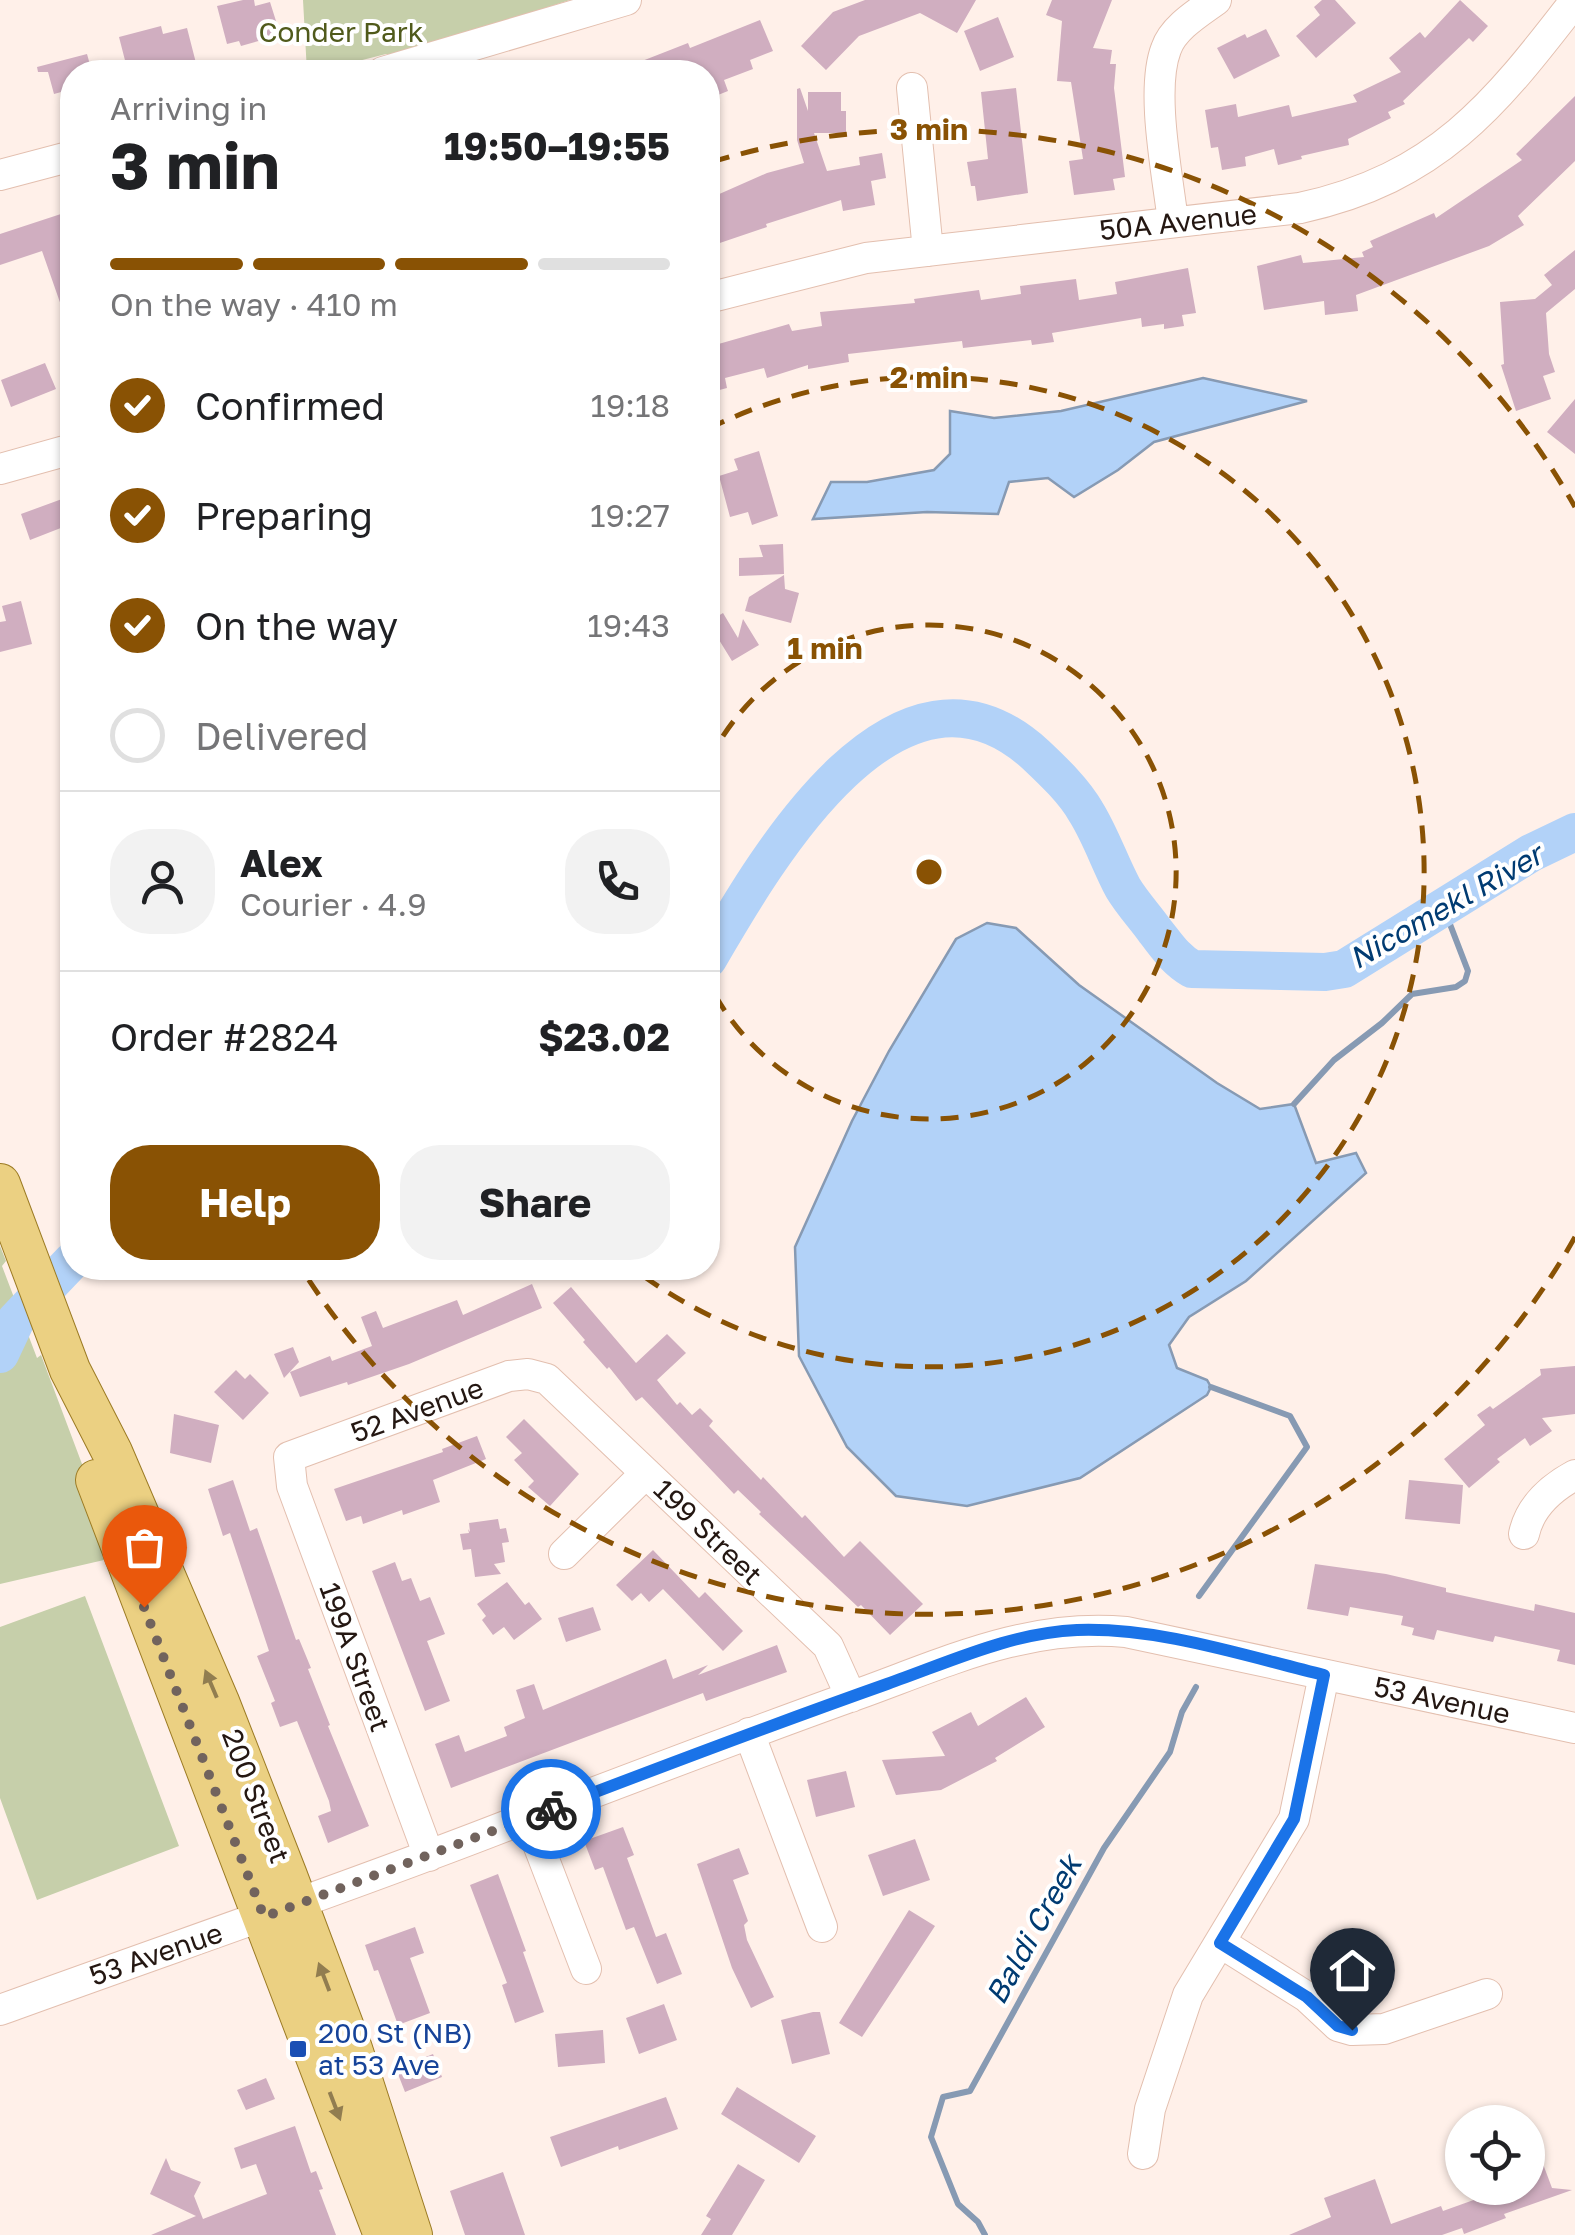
<!DOCTYPE html>
<html lang="en">
<head>
<meta charset="utf-8">
<style>
  body { margin:0; font-family:"Golos Text",sans-serif; background:#f2f2f2; color:#202124; height:100vh; display:flex; flex-direction:column; font-size:38px; white-space:nowrap }
  * { box-sizing:border-box; margin:0 }
  p { font-size:32px; color:#757577 }
  .icon { flex:none; width:55px; height:55px; fill:none; stroke:currentColor; stroke-width:2; stroke-linecap:round; stroke-linejoin:round }
  .map { position:relative; flex:1; overflow:hidden }
  .drawer { position:absolute; left:60px; top:60px; width:660px; height:1220px; display:flex; flex-direction:column; background:#fff; border-radius:40px; box-shadow:0 2px 8px #0004 }
  .drawer>* { flex:none }
  .tools { position:absolute; left:1445px; top:2105px; display:grid; gap:20px }
  .tools a { display:grid; place-items:center; width:100px; height:100px; border-radius:50%; background:#fff; box-shadow:0 2px 8px #0004; font-size:50px }
  .pin { position:absolute; display:grid; place-items:center; width:85px; height:85px; color:#fff; margin:-102px -42px; border-radius:50% 50% 50% 0; rotate:-45deg; box-shadow:0 0 10px #0007 }
  .pin .icon { rotate:45deg }
  .courier { position:absolute; display:grid; place-items:center; width:100px; height:100px; margin:-50px; border:8px solid #1a73e8; border-radius:50%; background:#fff; color:#222; box-shadow:0 2px 12px #0007 }
  .headline em { font-style:normal; font-weight:700 }
  .headline div { display:flex; flex-direction:column-reverse }
  .headline { display:flex; align-items:center; justify-content:space-between; height:170px; padding:0 50px }
  h1 { font-size:65px; font-weight:700; line-height:75px }
  .bar { display:grid; grid-template-columns:repeat(4,1fr); gap:15px 10px; align-content:center; height:120px; padding:0 50px }
  .bar i { height:12px; border-radius:8px; background:#e0e0e0 }
  .bar .on { background:#895204 }
  .bar p { grid-column:span 4 }
  .line { display:flex; align-items:center; gap:25px; padding:0 50px; border-top:2px solid #e0e0e0 }
  .line div { flex:1 }
  .round { display:grid; place-items:center; flex:none; width:105px; height:105px; border-radius:40px; background:#f2f2f2 }
  ol { padding:0 50px; list-style:none }
  li { display:flex; align-items:center; gap:30px; height:110px }
  li p { margin-inline-start:auto }
  li .icon { padding:10px; border-radius:50%; background:#895204; color:#fff; stroke-width:4 }
  li:last-child { color:#757577 }
  li i { width:55px; height:55px; border:5px solid #e0e0e0; border-radius:50% }
  .action { display:flex; gap:20px; margin-top:auto; padding:20px 50px }
  .action a { flex:1; height:115px; border-radius:40px; background:#895204; color:#fff; font-size:40px; font-weight:700; line-height:115px; text-align:center }
  .action a+a { background:#f2f2f2; color:#202124 }
  .map>svg:first-child { display:block }
  .green { fill:#c6cfaa }
  .water { fill:#b2d2f8; stroke:#879ab3; stroke-width:2.5 }
  .lines { fill:none; stroke-linecap:round; stroke-linejoin:round }
  .stream { stroke:#879ab3; stroke-width:6 }
  .river { stroke:#b2d2f8; stroke-width:38 }
  .building { fill:#d0aec0 }
  .minor-casing { stroke:#e3bfaf; stroke-width:32 }
  .major-casing { stroke:#9c7b24; stroke-width:42 }
  .minor { stroke:#fff; stroke-width:30 }
  .major { stroke:#ebd082; stroke-width:40 }
  .oneway { fill:#917d50 }
  .done { stroke:#71635d; stroke-width:10; stroke-dasharray:0 18 }
  .route { stroke:#1a73e8; stroke-width:12 }
  .ring { fill:none; stroke:#895204; stroke-width:5; stroke-dasharray:18 12 }
  .transit-dot { fill:#1a4fb4; stroke:#fff; stroke-width:4 }
  .labels { text-anchor:middle; stroke-width:8; stroke-linejoin:round; paint-order:stroke }
  .park-label { font-size:28px; fill:#505a1b; stroke:#fff }
  .street-label { font-size:28px; fill:#241712; stroke:#fff }
  .transit-label { font-size:28px; fill:#164399; stroke:#fff; text-anchor:start }
  .water-label { font-size:30px; font-style:italic; fill:#003b72; stroke:#fff }
  .centre { fill:#895204; stroke:#fff; stroke-width:5 }
  .ring-label { font-size:30px; text-anchor:middle; font-weight:bold; fill:#895204; stroke:#fff; stroke-width:8; stroke-linejoin:round; paint-order:stroke }
</style>
</head>
<body>
<div class="map">
<svg width="1575" height="2235" viewBox="0 0 1575 2235">
  <rect width="100%" height="100%" fill="#fff0e9"/>
  <!-- green -->
  <path class="green" d="M303,0H570L397,56L386,54L315,72H307Z
    M0,1246L6,1261L2,1266L37,1358L41,1355L117,1557L0,1584Z
    M85,1596L179,1846L37,1900L0,1798V1627Z"/>
  <!-- water -->
  <path class="water" d="M1203,378L1307,401L1154,442L1118,470L1074,497L1048,478L1009,482L998,514L927,512L813,519L831,482H867L934,470L950,454V411L994,418L1061,411Z
    M987,923L1016,928L1079,985L1217,1083L1260,1109L1294,1104L1316,1163L1356,1153L1366,1173L1246,1281L1189,1317L1169,1345L1177,1368L1207,1380L1211,1387L1207,1395L1080,1478L967,1506L896,1496L847,1447L799,1356L795,1247L852,1121L889,1051L956,939Z"/>
  <g class="lines">
    <!-- stream -->
    <path class="stream" d="M1294,1104L1334,1060L1382,1023L1412,994L1456,987L1465,981L1468,971L1443,906
      M1199,1596L1307,1447L1290,1416L1211,1387
      M985,2235L978,2222L958,2204L931,2137L943,2097L970,2091L1104,1848L1170,1752L1182,1712L1196,1687"/>
    <!-- river -->
    <path class="river" d="M708,959C766,859 899,629 1036,755C1054,772 1074,791 1086,812C1101,836 1110,864 1123,888C1132,903 1145,917 1155,931C1167,946 1175,959 1192,969L1325,972L1344,969L1531,853L1575,832
      M0,1354L16,1320L72,1261"/>
  </g>
  <!-- building -->
  <path class="building" d="M243,0H254L255,6L270,2L282,40L264,45L262,40L241,46L239,41L227,44L217,6Z
    M865,0H976L957,33L920,13L859,36L826,70L801,46L833,12Z
    M1052,0H1112L1093,48L1112,50L1110,64H1116L1114,88L1125,177L1113,179L1115,190L1074,195L1069,161L1083,159L1071,82L1057,81L1062,21L1046,15Z
    M1322,0H1335L1356,23L1316,58L1296,36L1320,15L1314,7Z
    M1460,0L1488,26L1473,42L1469,38L1403,101L1405,104L1388,112L1391,118L1348,139L1349,145L1301,156L1302,159L1278,165L1274,149L1245,157L1246,166L1222,170L1218,147L1211,148L1205,110L1236,104L1238,117L1289,105L1292,117L1357,102L1353,95L1401,72L1389,58L1420,32L1425,38Z
    M998,17L1014,57L980,71L964,31Z
    M760,20L773,51L750,60L753,69L724,80L728,91L708,99V72H614L688,43L690,48Z
    M161,26L163,34L187,28L196,63L157,72H128L119,37Z
    M1266,29L1280,56L1234,79L1217,48L1245,34L1247,38Z
    M87,54L92,72H72V89L54,94L48,72H38L37,67Z
    M800,88L808,111V92H841V111H846V133H814L827,171L860,165L859,157L882,153L886,178L871,181L875,205L843,211L841,200L766,224L767,227L708,247V199L767,173L804,163L797,140V89Z
    M1016,88L1028,193L977,201L975,186H971L967,162L988,159L981,92Z
    M1575,96V161L1518,216L1524,225L1489,246L1356,295L1358,311L1325,315L1324,301L1264,310L1257,266L1301,255L1303,263L1364,257L1362,252L1373,247L1370,241L1434,213L1436,218L1522,160L1516,154Z
    M67,212L72,227V330L70,331L42,251L0,265V234Z
    M1575,250V289L1546,313L1549,354L1555,372L1543,376L1551,399L1516,411L1501,365L1504,364L1500,302L1535,299L1552,285L1544,275Z
    M1188,268L1196,313L1182,315L1184,326L1164,329V324L1142,327L1141,318L1052,333L1054,342L1032,345L1031,340L963,348L962,341L848,354L849,362L808,369V365L767,378L764,368L725,378L727,388L712,392L708,383V335L712,334L715,345L789,324L792,331L822,326L820,312L915,303L914,299L979,290L981,300L1021,294L1020,286L1076,279L1079,300L1117,294L1115,282Z
    M45,363L56,389L11,407L1,380Z
    M1575,399V454L1547,432Z
    M759,451L778,516L752,525L748,512L730,517L719,476L738,470L734,459Z
    M62,499L71,524L30,540L21,514Z
    M783,544L784,574L739,576V558L763,557L759,545Z
    M784,575L785,589L799,593L791,623L745,611L749,597Z
    M21,601L32,644L0,652V622L6,621L2,606Z
    M723,613L738,638L743,619L759,645L732,661L708,622Z
    M532,1284L542,1308L409,1364L348,1385L347,1382L300,1397L290,1372L330,1356L332,1361L372,1346L361,1317L376,1311L383,1328L457,1300L463,1315Z
    M571,1287L636,1363L667,1334L686,1353L657,1380L677,1405L680,1402L692,1415L700,1408L713,1421L709,1426L761,1480L763,1477L802,1518L805,1515L844,1557L860,1541L923,1604L890,1635L861,1605L858,1607L759,1514L761,1512L738,1490L734,1494L642,1397L636,1401L609,1367L607,1369L583,1342L585,1340L553,1303Z
    M293,1347L299,1362L284,1378L274,1354Z
    M1575,1366V1414L1542,1418L1552,1431L1530,1446L1525,1438L1497,1459L1500,1462L1469,1488L1444,1459L1485,1425L1477,1415L1490,1406L1493,1409L1541,1375L1540,1369Z
    M236,1370L245,1379L250,1374L269,1393L243,1420L214,1392Z
    M174,1414L219,1425L211,1463L170,1453Z
    M524,1419L579,1474L550,1506L528,1487L534,1481L514,1460L522,1453L506,1437Z
    M477,1436L486,1459L433,1480L440,1502L403,1515L402,1510L363,1524L361,1516L346,1521L334,1489L443,1452L442,1449Z
    M233,1480L250,1531L257,1528L296,1640L299,1639L311,1668L308,1669L330,1725L328,1726L369,1826L328,1843L318,1816L331,1811L329,1801L297,1721L280,1727L271,1703L275,1701L257,1656L269,1651L230,1533L223,1536L208,1489Z
    M1409,1480L1463,1485L1460,1524L1405,1519Z
    M498,1519L500,1529L506,1528L509,1542L502,1543L505,1562L494,1564L501,1574L475,1577L471,1549L463,1550L460,1534L469,1533L468,1529L470,1532L469,1523Z
    M653,1550L699,1598L705,1592L743,1631L723,1651L663,1589L649,1602L641,1593L632,1601L616,1585Z
    M395,1562L402,1581L411,1578L420,1601L430,1597L445,1634L427,1641L450,1701L425,1711L372,1571Z
    M1315,1564L1386,1574L1446,1588V1592L1534,1611L1535,1604L1575,1613V1665L1557,1661L1560,1650L1495,1636L1493,1642L1437,1630L1434,1640L1412,1635L1414,1628L1401,1625L1403,1616L1350,1607L1348,1616L1307,1609Z
    M507,1582L525,1605L529,1602L542,1619L514,1640L504,1627L493,1635L482,1620L486,1616L477,1604Z
    M593,1607L601,1630L566,1642L558,1618Z
    M777,1645L787,1672L706,1701L703,1693L451,1788L435,1744L459,1735L465,1752L507,1736L504,1727L525,1718L516,1690L534,1684L543,1710L666,1659L673,1679L708,1665L698,1675Z
    M1026,1697L1045,1727L995,1758L997,1761L941,1790L896,1795L882,1760L945,1756L932,1732L971,1712L978,1726Z
    M846,1771L855,1807L816,1817L807,1780Z
    M623,1827L634,1855L627,1858L656,1937L666,1933L682,1974L657,1984L634,1927L626,1930L603,1867L595,1870L584,1841Z
    M915,1839L930,1880L883,1896L868,1855Z
    M739,1848L749,1874L733,1880L748,1921L744,1925L747,1940L774,1997L751,2008L732,1968L697,1864Z
    M498,1874L526,1951L523,1952L544,2012L515,2023L502,1985L507,1983L470,1885Z
    M909,1910L935,1926L862,2037L839,2023Z
    M415,1927L424,1953L410,1958L430,2013L398,2025L378,1970L374,1971L365,1945Z
    M664,2004L677,2040L639,2054L626,2018Z
    M813,2012H820L830,2054L792,2064L781,2020Z
    M603,2030L605,2063L558,2067L555,2034Z
    M433,2054L442,2077L405,2092L396,2069Z
    M266,2078L275,2099L246,2110L237,2090Z
    M737,2087L816,2136L799,2163L721,2114Z
    M666,2097L678,2129L619,2150L618,2146L561,2167L550,2137Z
    M295,2126L311,2173L316,2171L323,2189L319,2190L336,2235H151L196,2216L150,2194L166,2158L171,2170L201,2182L194,2196L203,2219L267,2194L256,2164L241,2169L234,2148Z
    M1540,2156L1552,2188L1572,2190L1504,2214L1506,2218L1464,2234L1462,2228L1442,2235H1289L1331,2217L1324,2198L1375,2179L1391,2224L1441,2206L1443,2211L1507,2188H1528V2161Z
    M738,2164L765,2180L732,2235H701L711,2219L706,2216Z
    M503,2172L525,2235H465L450,2191Z"/>
  <g class="lines">
    <!-- minor casing -->
    <g class="minor-casing">
      <path id="minor" d="M383,72L626,0
        M912,88L928,251
        M0,175L72,156
        M1173,222C1168,177 1150,91 1166,49C1173,28 1198,13 1216,0
        M708,298L866,258L1300,208C1437,178 1494,106 1575,1
        M0,469L72,449
        M1524,1534C1530,1506 1551,1488 1575,1475
        M564,1554L646,1473
        M749,1733L822,1927
        M528,1818L586,1969
        M429,1856L292,1486L289,1457L509,1376L528,1374L547,1379L828,1646L851,1697
        M1221,1943L1307,1997L1338,2026L1352,2030L1384,2029L1487,1994
        M0,2010C170,1948 342,1890 511,1824C624,1781 736,1738 850,1697C943,1664 1025,1623 1126,1632L1575,1728
        M1143,2154L1150,2109L1188,1995L1294,1819L1324,1675"/>
    </g>
    <!-- major casing -->
    <g class="major-casing">
      <path id="major" d="M0,1184L70,1370L112,1452L219,1702L287,1876L352,2049L412,2235
        M96,1480L384,2235"/>
    </g>
    <!-- minor -->
    <use href="#minor" class="minor"/>
    <!-- major -->
    <use href="#major" class="major"/>
  </g>
  <!-- one-way arrows -->
  <defs><path id="oneway-solid" d="M-6-.8H1V-3.2L6.5 0L1 3.2V.8H-6Z" transform="scale(2.5)"/></defs>
  <g class="oneway">
    <use href="#oneway-solid" transform="translate(211 1684) rotate(-113)"/>
    <use href="#oneway-solid" transform="translate(324 1977) rotate(-111)"/>
    <use href="#oneway-solid" transform="translate(335 2106) rotate(69)"/>
  </g>
  <g class="lines">
    <!-- done -->
    <path class="done" d="M144,1607L264,1917L551,1809"/>
    <!-- route -->
    <path class="route" d="M551,1809C663,1766 774,1724 887,1684C950,1662 1010,1633 1077,1630C1159,1627 1245,1656 1324,1675L1294,1819L1220,1943L1307,1997L1338,2026L1352,2030"/>
  </g>
  <!-- distance rings -->
  <g class="ring">
    <path d="M708 762A247 247 0 1 1 708 982"/>
    <path d="M708 429A495 495 0 1 1 635 1270"/>
    <path d="M1575 1237A742 742 0 0 1 303 1271M712 162A742 742 0 0 1 1575 507"/>
  </g>
  <!-- markers -->
  <rect class="transit-dot" x="288" y="2039" width="20" height="20" rx="5"/>
  <g class="labels">
    <!-- park labels -->
    <g class="park-label">
      <text x="341" y="42">Conder Park</text>
    </g>
    <!-- street labels -->
    <g class="street-label">
      <text transform="translate(1178 222) rotate(-6)" y="10">50A Avenue</text>
      <text transform="translate(417 1410) rotate(-20)" y="10">52 Avenue</text>
      <text transform="translate(708 1532) rotate(44)" y="10">199 Street</text>
      <text transform="translate(355 1657) rotate(70)" y="10">199A Street</text>
      <text transform="translate(1442 1700) rotate(12)" y="10">53 Avenue</text>
      <text transform="translate(256 1796) rotate(69)" y="10">200 Street</text>
      <text transform="translate(156 1954) rotate(-19)" y="10">53 Avenue</text>
    </g>
    <!-- transit labels -->
    <g class="transit-label">
      <text x="318" y="2043">200 St (NB)<tspan x="318" dy="32">at 53 Ave</tspan></text>
    </g>
    <!-- water labels -->
    <g class="water-label">
      <text transform="translate(1446 907) rotate(-30)" y="10">Nicomekl River</text>
      <text transform="translate(1034 1930) rotate(-61)" y="10">Baldi Creek</text>
    </g>
  </g>
  <circle cx="929" cy="872" r="15" class="centre"/>
  <g class="ring-label">
    <text x="929" y="140">3 min</text>
    <text x="929" y="388">2 min</text>
    <text x="825" y="659">1 min</text>
  </g>
</svg>
<div class="tools">
<a><svg class="icon" aria-label="locate" viewBox="0 0 24 24"><circle cx="12" cy="12" r="6"/><path d="M12 2v4M12 18v4M2 12h4M18 12h4"/></svg></a>
</div>
<div class="pin" style="left:144px;top:1607px;background:#ea580c"><svg class="icon" aria-label="bag" viewBox="0 0 24 24"><path d="M5 8h14l-1 12H6zM9 8a3 3 0 0 1 6 0"/></svg></div>
<div class="pin" style="left:1352px;top:2030px;background:#1f2937"><svg class="icon" aria-label="home" viewBox="0 0 24 24"><path d="M3 11l9-7 9 7M6 9v11h12V9"/></svg></div>
<div class="courier" style="left:551px;top:1809px"><svg class="icon" aria-label="bike" viewBox="0 0 24 24"><circle cx="6" cy="16" r="4"/><circle cx="18" cy="16" r="4"/><path d="M6 16l4-8h5l3 8M10 8l3 8H6M13 5h3"/></svg></div>
<section class="drawer">
<div class="headline"><div><h1>3 min</h1><p>Arriving in</p></div><em>19:50–19:55</em></div>
<div class="bar"><i class="on"></i><i class="on"></i><i class="on"></i><i></i><p>On the way · 410 m</p></div>
<ol>
<li><svg class="icon" aria-label="check" viewBox="0 0 24 24"><path d="M5 12l5 5 9-10"/></svg>Confirmed<p>19:18</p></li>
<li><svg class="icon" aria-label="check" viewBox="0 0 24 24"><path d="M5 12l5 5 9-10"/></svg>Preparing<p>19:27</p></li>
<li><svg class="icon" aria-label="check" viewBox="0 0 24 24"><path d="M5 12l5 5 9-10"/></svg>On the way<p>19:43</p></li>
<li><i></i>Delivered</li>
</ol>
<div class="line" style="height:180px"><a class="round"><svg class="icon" aria-label="person" viewBox="0 0 24 24"><circle cx="12" cy="8" r="4"/><path d="M4 21q1-7 8-7t8 7"/></svg></a><div><b>Alex</b><p>Courier · 4.9</p></div><a class="round"><svg class="icon" aria-label="phone" viewBox="0 0 24 24"><path d="M5 4h4l2 5-3 2q2 4 5 5l2-3 5 2v4C11 20 4 13 5 4z"/></svg></a></div>
<div class="line" style="height:130px"><div>Order #2824</div><b>$23.02</b></div>
<div class="action"><a>Help</a><a>Share</a></div>
</section>
</div>
</body>
</html>
